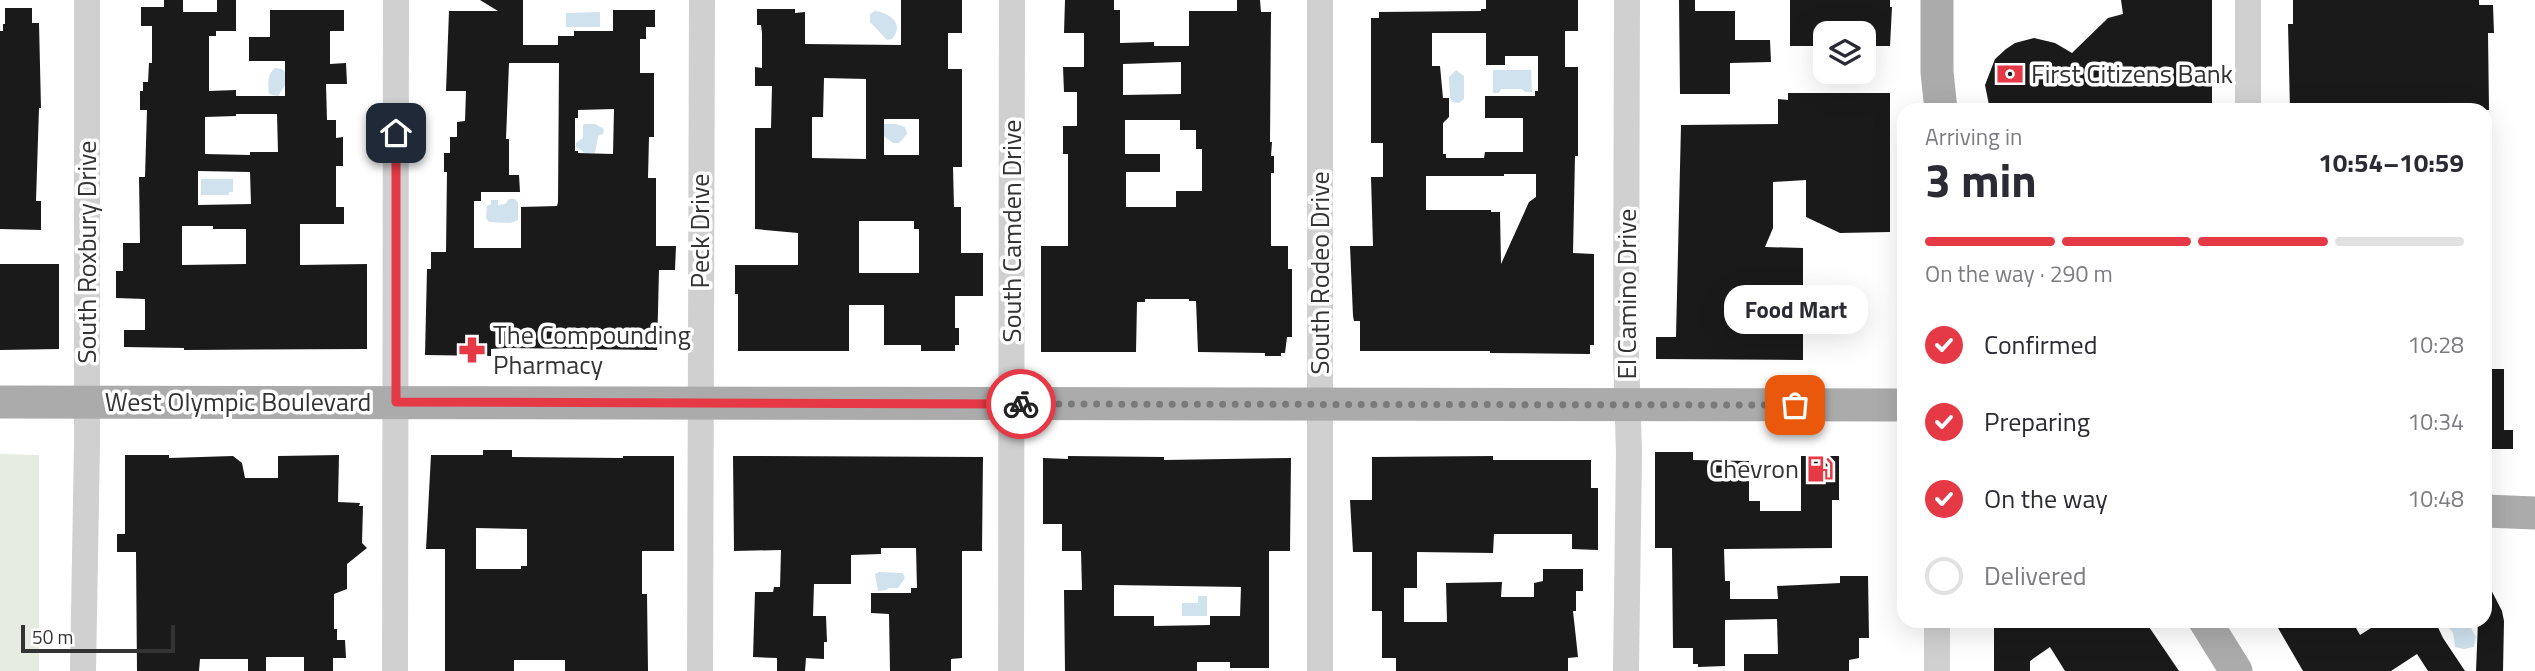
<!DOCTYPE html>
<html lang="en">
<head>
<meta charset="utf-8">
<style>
  body { margin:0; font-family:"Titillium Web",sans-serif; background:#f2f2f3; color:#2b2b33; height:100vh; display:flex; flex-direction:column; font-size:26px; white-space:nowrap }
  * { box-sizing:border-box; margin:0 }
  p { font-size:23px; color:#7c7c81 }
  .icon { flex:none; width:38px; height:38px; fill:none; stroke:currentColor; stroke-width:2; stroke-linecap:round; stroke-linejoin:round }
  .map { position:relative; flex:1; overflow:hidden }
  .sheet { position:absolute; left:1897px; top:103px; width:595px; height:525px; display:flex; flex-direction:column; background:#fff; border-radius:21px; box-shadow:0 7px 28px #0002 }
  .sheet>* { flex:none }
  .buttons { position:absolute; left:1813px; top:21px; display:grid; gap:14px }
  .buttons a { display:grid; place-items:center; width:63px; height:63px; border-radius:14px; background:#fff; box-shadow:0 7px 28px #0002; font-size:35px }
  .scale { position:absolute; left:21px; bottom:18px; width:154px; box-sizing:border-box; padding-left:7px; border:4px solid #333; border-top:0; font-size:19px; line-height:24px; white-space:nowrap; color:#333; -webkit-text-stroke:5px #fff; paint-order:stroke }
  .pin { position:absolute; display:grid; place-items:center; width:60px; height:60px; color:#fff; margin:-30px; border-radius:14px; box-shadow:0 4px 10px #0006 }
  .courier { position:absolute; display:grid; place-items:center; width:70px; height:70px; margin:-35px; border:5px solid #e63946; border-radius:50%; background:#fff; color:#222; box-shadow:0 2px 9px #0007 }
  .bubble { position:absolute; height:49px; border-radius:21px; background:#fff; box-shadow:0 7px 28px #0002; font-size:23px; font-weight:700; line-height:49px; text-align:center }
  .overview em { font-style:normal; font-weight:700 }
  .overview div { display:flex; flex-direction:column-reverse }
  .overview { display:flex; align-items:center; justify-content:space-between; height:119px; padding:0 28px }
  h1 { font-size:46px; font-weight:700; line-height:52px }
  .bar { display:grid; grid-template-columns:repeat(4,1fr); gap:10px 7px; align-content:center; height:84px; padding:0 28px }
  .bar i { height:9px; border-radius:5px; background:#e1e1e2 }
  .bar .selected { background:#e63946 }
  .bar p { grid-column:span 4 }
  ol { padding:0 28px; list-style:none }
  li { display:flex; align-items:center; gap:21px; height:77px }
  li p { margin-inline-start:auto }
  li .icon { padding:7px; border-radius:50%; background:#e63946; color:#fff; stroke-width:4 }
  li:last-child { color:#7c7c81 }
  li i { width:38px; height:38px; border:4px solid #e1e1e2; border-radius:50% }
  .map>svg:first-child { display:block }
  .green { fill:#e6ecdf }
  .water { fill:#cfe2ee }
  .building { fill:#1a1a1a; fill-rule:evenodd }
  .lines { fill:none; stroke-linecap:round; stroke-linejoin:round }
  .minor { stroke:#d0d0d0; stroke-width:26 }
  .major { stroke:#ababab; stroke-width:33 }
  .done { stroke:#7a7a7a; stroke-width:7; stroke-dasharray:0 12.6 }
  .route { stroke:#e63946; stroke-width:9 }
  .labels { text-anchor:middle; stroke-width:7; stroke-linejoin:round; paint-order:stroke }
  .poi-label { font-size:26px; fill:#333; stroke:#fff; text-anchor:start }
  .street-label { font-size:26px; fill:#333; stroke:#fff }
</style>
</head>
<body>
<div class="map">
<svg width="2535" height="671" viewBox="0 0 2535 671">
  <rect width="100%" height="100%" fill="#fff"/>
  <!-- green -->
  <path class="green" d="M0,454L39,455V671H0Z"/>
  <!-- water -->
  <path class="water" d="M875,11C890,13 905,24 892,39L887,40L870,22V14Z
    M600,12V27H566V13Z
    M275,68L282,69L286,73V84L278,96L269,94C268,85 267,74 275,68Z
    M1456,70L1464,76V99L1459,103L1452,102L1450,97L1449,77Z
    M1493,70H1531L1532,92H1525L1522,89H1501L1499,93H1493Z
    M585,124H595L604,129L603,134L598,136L595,153H585L576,147V143L583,138V125Z
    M882,124H896L905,127L907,134L899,143H893L881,134Z
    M201,179H233V192H229V195H201Z
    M509,199H515L518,203V220L511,223L489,222L486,218L487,206L491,204V200H498V205L505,204Z
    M879,572L903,573L905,578L898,588H889L886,590L878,591L875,574Z
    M1198,596H1207V616H1182V603H1198Z
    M2444,621H2460L2462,626L2471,628L2476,637L2474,647L2464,649L2455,647L2453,633Z"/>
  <!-- building -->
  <path class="building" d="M164,0H183V12H217V0H236V31H216V36H209V91L236,90V96H285V61H249V37H270V10H344V31H330V64L346,63L347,84H326L327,120H336V138L343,137V166H336V207H344V224H300V265L367,264V349L184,350V348L124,347V330H145V299L116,298V271H123V243H140L139,177H145L147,110H140V91H143V82H148L149,63H152V26H141V7H164ZM236,114H277L278,152H250V155L205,154V117L236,116ZM198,171L250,172L251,204L198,205ZM182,226H213V229H246V264L182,265Z
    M480,0H523V45H558V36H574V31H613V10H655V27H646V39H640V73H654V137H649L648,178H656V246H676L675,270H659L657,350L506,348L491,349V356L425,355L427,269H431V252H446L447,172H444V153H450V137H457V122L465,121L466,91H446L449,11H498ZM509,63H559L558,202L557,206L521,207V248H474V201H481V192H520L519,175H509V139H506ZM614,109L613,154L578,153V151H575V118H578V110Z
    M901,0H962V33H948V69H962V167H953L954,207H961V253H983V296H955V328H959V345H955V351H921V345H884V305H849V351H738V294H735V265H798V233L755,229V128H771L772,86H755V67L762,68V33L761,25H757V9H795V13L805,12V44L901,45ZM824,78L866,79V159L812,158V117H823ZM884,119H919V155H884ZM859,221H914V229H919V273H859Z
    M1065,0H1114V10H1120V43L1154,42V46H1189V11H1237V0H1260L1261,12H1271L1270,142H1272L1271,156H1274V173H1271V246H1288V269H1292V337H1287L1285,353H1281V356H1265V353L1198,352L1196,301H1189V299H1145V302H1137L1136,352H1041V246H1068V154H1063V126H1077V92H1064L1063,67H1084V33H1064ZM1181,62V94L1123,95V64ZM1125,120H1180V130H1196V149H1202V191H1176V207H1126V172H1160V154H1125Z
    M1486,0H1578V31H1565V67H1578V156H1575L1573,253L1594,254V345H1590V354L1490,353V351H1360V321H1354L1353,316L1350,246H1373L1371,177H1383V143H1371V18H1379V12L1481,11V9H1486ZM1432,33H1486V65H1505V56H1538V91H1535V96H1485V118H1523V152H1485L1484,158H1446V154H1443V123L1449,117V98H1443L1440,66H1432ZM1504,174H1536V197L1529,202L1501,264L1500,212H1491V210H1426V176H1504Z
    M1679,0H1695V11H1735V40H1770L1771,62L1730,63V94H1680Z
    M1790,0H1890V7H1892L1890,46H1864V33H1825V46H1790Z
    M2121,0H2212V104L2085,103V110H1990L1985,85L1995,59L2006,49L2015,43L2034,38L2055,43L2072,53L2108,18L2123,14Z
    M2293,0H2479V5H2493L2494,33H2488L2489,110H2290L2288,24H2293Z
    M5,8H32V23H39L41,108H39L36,201H41V230L0,229V31H3V24H5Z
    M1788,93H1890V232L1840,233L1806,217V180L1773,182V228L1765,247L1803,248V360L1656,359V337H1676L1681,125L1778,124V99L1788,100Z
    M0,264H59V349L0,350Z
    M2485,369H2504V430H2513V449H2485Z
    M483,450H512V457L623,458V456H674V551H642V594H647L648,671H565V660H514V671H445V549H426L431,455H483ZM476,528L527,529V566H521V569H476Z
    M1655,452H1693V460L1749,461V501H1760V511H1801V456H1839V500H1832V548L1724,549L1725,581H1730V599H1778L1777,586L1840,583V576H1868L1869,638H1859V658L1849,660V671H1744V654H1778L1777,619L1725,620V666L1698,667V664H1693V648H1673L1672,548H1655Z
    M125,455H169V458L233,456L242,463L245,478H278V456L339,455L338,502L360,503L359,506H363L362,543L367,548L347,564V589L334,594V629H337V640H345L346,658H333V671H304V657H266V671H248V659H200L199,671H137L136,552H117V534H125Z
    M733,456L983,457L982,551H962V658L951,659V671H890L889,614L871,613V593H911V588H917L916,548H881V554L851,555V584H814L813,616H826L827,642H824V659L806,658L805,671H777V658L753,657L755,592H773L774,587H780L781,550L734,551Z
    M1068,456L1164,457V460L1291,458L1290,551H1269V668H1230V662H1197V671H1065L1064,590H1082L1081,551H1062V524H1043V458L1068,459ZM1114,585L1241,587L1240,616H1210V625L1154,626V616H1114Z
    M1493,456V460H1591V488H1598V550L1572,549V534H1494L1493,553L1417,552V588H1404V622H1447L1446,583L1502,582L1501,597H1534V583L1543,581V569H1583V591H1576V611H1573L1578,657L1568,658V671H1396V658H1382V611H1372V552H1353L1350,500H1372V457Z
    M2485,578L2502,611L2504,621L2503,671H2476L2478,621H2485Z
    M1994,621H2145L2179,671H2065L2050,647L2030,661V671H1994Z
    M2274,621H2352L2360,635L2382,621H2435L2443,638L2465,671H2428L2417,654L2391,671H2303Z"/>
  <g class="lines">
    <!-- minor -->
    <path class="minor" d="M2248,110V0
      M1937,621V671
      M83,671L87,444V0
      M395,671L396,0
      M700,671L702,0
      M1011,671L1012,0
      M1320,671V0
      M1626,671L1629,453L1626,353L1627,0"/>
    <!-- major -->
    <path class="major" d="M1937,0V72L1941,110
      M0,402L1904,405
      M2485,511L2535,513
      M2205,621L2236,671"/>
  </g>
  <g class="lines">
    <!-- done -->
    <path class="done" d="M1021,404L1795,405"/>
    <!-- route -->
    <path class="route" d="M396,133V402L1021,404"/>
  </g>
  <!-- icons -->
  <defs>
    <g id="bank-bare" transform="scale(2.1)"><path d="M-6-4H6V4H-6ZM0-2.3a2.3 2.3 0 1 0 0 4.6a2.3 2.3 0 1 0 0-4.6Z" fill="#e63946" stroke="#fff" stroke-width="2.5" paint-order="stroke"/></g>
    <g id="pharmacy-bare" transform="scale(2.1)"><path d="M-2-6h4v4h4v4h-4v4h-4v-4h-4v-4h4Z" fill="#e63946" stroke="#fff" stroke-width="2.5" paint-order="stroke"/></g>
    <g id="fuel-bare" transform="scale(2.1)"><path d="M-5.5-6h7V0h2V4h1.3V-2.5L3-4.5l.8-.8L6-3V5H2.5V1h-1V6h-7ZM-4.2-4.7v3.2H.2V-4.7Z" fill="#e63946" stroke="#fff" stroke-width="2.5" paint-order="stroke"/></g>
  </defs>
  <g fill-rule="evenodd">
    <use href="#bank-bare" x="2010" y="74"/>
    <use href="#pharmacy-bare" x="472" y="350"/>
    <use href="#fuel-bare" x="1820" y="469"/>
  </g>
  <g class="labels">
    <!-- poi labels -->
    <g class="poi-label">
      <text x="2031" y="83">First Citizens Bank</text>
      <text x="493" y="344">The Compounding<tspan x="493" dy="30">Pharmacy</tspan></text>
      <text x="1799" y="478" text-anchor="end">Chevron</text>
    </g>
    <!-- street labels -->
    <g class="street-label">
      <text transform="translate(700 231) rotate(-90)" y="9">Peck Drive</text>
      <text transform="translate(1012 231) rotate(-90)" y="9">South Camden Drive</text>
      <text transform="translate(87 252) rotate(-90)" y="9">South Roxbury Drive</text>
      <text transform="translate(1320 273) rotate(-90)" y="9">South Rodeo Drive</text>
      <text transform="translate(1627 294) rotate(-90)" y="9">El Camino Drive</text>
      <text x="238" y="411">West Olympic Boulevard</text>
    </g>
  </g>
</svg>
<div class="buttons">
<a><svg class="icon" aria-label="layers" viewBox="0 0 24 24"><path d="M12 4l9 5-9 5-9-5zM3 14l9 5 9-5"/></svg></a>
</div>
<div class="scale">50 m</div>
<div class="pin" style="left:1795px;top:405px;background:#ea580c"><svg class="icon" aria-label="bag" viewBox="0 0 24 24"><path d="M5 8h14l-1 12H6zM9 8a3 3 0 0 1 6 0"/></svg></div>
<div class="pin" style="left:396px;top:133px;background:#1f2937"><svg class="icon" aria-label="home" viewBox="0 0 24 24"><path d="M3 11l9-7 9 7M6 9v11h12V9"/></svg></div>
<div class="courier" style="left:1021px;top:404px"><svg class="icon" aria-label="bike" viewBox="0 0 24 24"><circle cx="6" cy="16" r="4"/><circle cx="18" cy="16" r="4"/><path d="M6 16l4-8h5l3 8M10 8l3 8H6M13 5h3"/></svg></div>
<div class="bubble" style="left:1724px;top:285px;width:144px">Food Mart</div>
<section class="sheet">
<div class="overview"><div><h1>3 min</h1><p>Arriving in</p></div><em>10:54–10:59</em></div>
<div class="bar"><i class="selected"></i><i class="selected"></i><i class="selected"></i><i></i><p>On the way · 290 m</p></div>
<ol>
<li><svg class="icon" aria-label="check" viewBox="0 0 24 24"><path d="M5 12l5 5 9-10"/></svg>Confirmed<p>10:28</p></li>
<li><svg class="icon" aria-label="check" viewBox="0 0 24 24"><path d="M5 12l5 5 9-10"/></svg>Preparing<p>10:34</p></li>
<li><svg class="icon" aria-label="check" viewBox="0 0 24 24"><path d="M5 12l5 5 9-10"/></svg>On the way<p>10:48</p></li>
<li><i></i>Delivered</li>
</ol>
</section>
</div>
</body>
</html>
